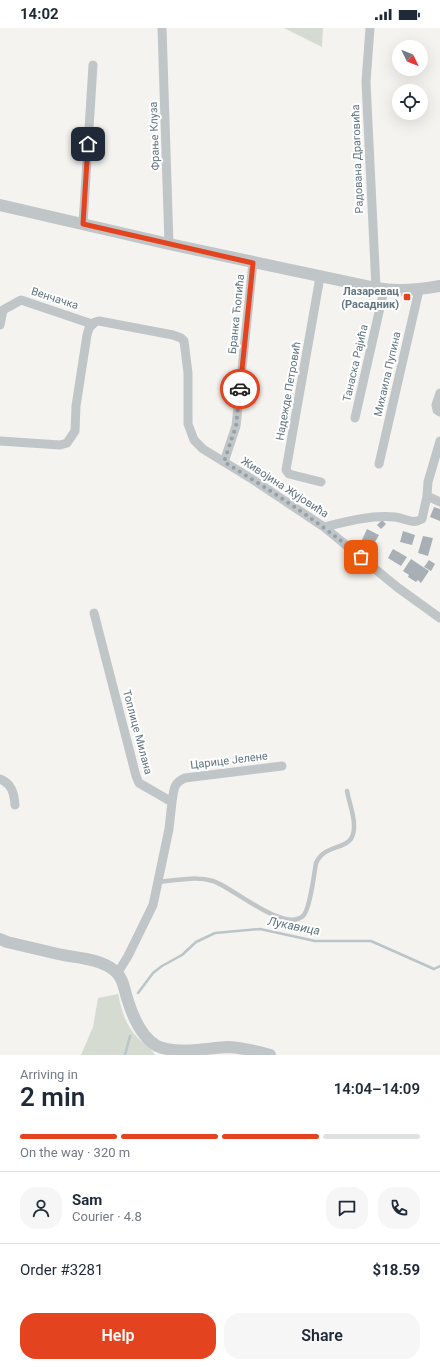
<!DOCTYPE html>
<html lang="en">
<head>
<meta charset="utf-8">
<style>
  body { margin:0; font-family:Roboto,sans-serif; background:#f6f6f7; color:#1f2937; height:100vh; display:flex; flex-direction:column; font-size:15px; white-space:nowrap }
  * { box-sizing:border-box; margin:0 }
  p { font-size:13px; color:#747a83 }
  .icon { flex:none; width:22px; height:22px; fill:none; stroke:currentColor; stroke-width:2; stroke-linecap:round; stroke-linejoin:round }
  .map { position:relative; height:1027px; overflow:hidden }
  .drawer { display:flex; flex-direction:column; background:#fff; flex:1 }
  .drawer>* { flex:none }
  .needle { width:26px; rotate:133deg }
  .controls { position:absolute; left:392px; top:12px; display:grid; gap:8px }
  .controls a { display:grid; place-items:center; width:36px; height:36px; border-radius:50%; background:#fff; box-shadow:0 4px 16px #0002; font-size:20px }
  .pin { position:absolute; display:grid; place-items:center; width:34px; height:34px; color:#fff; margin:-17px; border-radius:8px; box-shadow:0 2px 6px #0006 }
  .courier { position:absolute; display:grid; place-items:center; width:40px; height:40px; margin:-20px; border:3px solid #e4431f; border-radius:50%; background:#fff; color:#222; box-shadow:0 1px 5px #0007 }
  .head em { font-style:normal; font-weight:600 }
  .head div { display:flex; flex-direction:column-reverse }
  .head { display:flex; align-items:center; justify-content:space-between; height:68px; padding:0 20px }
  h1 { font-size:26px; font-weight:600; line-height:30px }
  .bar { display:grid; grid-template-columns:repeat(4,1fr); gap:6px 4px; align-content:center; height:48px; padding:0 20px }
  .bar i { height:5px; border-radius:3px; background:#e0e1e3 }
  .bar .current { background:#e4431f }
  .bar p { grid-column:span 4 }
  .line { display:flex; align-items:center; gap:10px; padding:0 20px; border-top:1px solid #e0e1e3 }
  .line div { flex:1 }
  .round { display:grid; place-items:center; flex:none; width:42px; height:42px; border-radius:16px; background:#f6f6f7 }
  .action { display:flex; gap:8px; margin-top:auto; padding:8px 20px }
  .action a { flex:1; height:46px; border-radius:16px; background:#e4431f; color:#fff; font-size:16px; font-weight:600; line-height:46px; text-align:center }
  .action a+a { background:#f6f6f7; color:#1f2937 }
  .status { display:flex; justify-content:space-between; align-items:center; height:28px; padding:0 20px; background:#fff; direction:ltr }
  .status svg { height:11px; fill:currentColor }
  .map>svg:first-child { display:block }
  .green { fill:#d5dbd0 }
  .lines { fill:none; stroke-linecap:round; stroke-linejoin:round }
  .stream { stroke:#b9c5c8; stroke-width:2.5 }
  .building { fill:#a8b0b5 }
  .service { stroke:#c0c5c7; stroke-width:4.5 }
  .minor { stroke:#c0c5c7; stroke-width:9 }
  .tertiary { stroke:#c0c5c7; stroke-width:12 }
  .done { stroke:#95a1a8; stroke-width:4; stroke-dasharray:0 7.2 }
  .route { stroke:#e4431f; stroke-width:5 }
  .poi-dot { fill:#e4431f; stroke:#fff; stroke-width:1.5 }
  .labels { text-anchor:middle; stroke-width:4; stroke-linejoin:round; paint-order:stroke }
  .street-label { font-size:11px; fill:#627581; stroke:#fff }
  .poi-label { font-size:11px; font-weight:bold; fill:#627581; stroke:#fff; text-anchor:end }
  .water-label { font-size:12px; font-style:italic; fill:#5e777f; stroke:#fff }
</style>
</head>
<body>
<div class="status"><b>14:02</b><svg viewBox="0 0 49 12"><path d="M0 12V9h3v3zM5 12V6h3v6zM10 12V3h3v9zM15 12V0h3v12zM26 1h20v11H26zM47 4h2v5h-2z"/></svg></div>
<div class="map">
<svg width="440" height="1027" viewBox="0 0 440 1027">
  <rect width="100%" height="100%" fill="#f4f3ef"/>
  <!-- green -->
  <path class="green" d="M284,0H323L322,19Z
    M118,966C122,984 126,999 140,1012C145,1017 151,1020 155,1027H81L93,999L98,970Z"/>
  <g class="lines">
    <!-- stream -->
    <path class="stream" d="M138,965L153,945L162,938L182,927L196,914L215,905L260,901L315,913H371L434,941L440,938
      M125,1027L130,1008"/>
  </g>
  <!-- building -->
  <path class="building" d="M434,479L440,481V493L430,489Z
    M382,492L386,496L381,501L377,497Z
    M367,501L379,507L372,519L361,514Z
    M403,503L415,507L412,517L400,514Z
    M423,508L433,510L428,528L418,525Z
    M393,521L407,529L401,538L388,530Z
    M411,531L429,543L421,555L418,552L416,554L408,549L409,547L403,543Z
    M429,532L435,536L431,543L424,539Z"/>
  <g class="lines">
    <!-- service -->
    <path class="service" d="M159,854C177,852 196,848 213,853C232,859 284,905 303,888C310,882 314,846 316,835C327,812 355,826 354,797C354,786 349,774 347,763"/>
    <!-- minor -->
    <path class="minor" d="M162,0L169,216
      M370,0L366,54L376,260
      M83,196L93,37
      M320,249L286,442L289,446L321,454
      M0,297L3,282L21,272L92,296
      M440,365L436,377L437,382L440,384
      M355,390L384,262
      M0,413L60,417L67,415L75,403L76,378L87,307L89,300L95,294L99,293L173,307L181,310L184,313L188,345V396L194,412L203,421L255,453L324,499L397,559L440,590
      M224,434L236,398L253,235
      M379,436L419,262
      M427,468L428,454L440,413
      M324,499C348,493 370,487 395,489C405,490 412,497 422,491L427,468L440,474
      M94,585L136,748L139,755L172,774L169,801L153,877L128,928L117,946
      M0,751C12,756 14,765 15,777
      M172,774C174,762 173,755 185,750L282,738"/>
    <!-- tertiary -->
    <path class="tertiary" d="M0,177L169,216L376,260C398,264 418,262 440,258
      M0,911L7,914C24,918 41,922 58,926C76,930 100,930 115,943C124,951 124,962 128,973C133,989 141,1009 157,1018C178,1027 206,1020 228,1019C238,1019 260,1024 270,1027"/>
  </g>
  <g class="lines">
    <!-- done -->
    <path class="done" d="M240,361L236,398L224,434C272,463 318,493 361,529"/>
    <!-- route -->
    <path class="route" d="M88,116L83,196L253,235L240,361"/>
  </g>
  <!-- markers -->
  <rect class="poi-dot" x="403" y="265" width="8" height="8" rx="2"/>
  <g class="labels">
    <!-- street labels -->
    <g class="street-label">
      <text transform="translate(154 108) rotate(-92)" y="4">Фрање Клуза</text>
      <text transform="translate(357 131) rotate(-92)" y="4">Радована Драговића</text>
      <text transform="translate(55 270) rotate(18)" y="4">Венчачка</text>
      <text transform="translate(236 286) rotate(-84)" y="4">Бранка Ћопића</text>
      <text transform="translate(355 335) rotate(-77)" y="4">Танаска Рајића</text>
      <text transform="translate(387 346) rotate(-77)" y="4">Михаила Пупина</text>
      <text transform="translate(288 363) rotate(-80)" y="4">Надежде Петровић</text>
      <text transform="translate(285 459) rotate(33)" y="4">Живојина Жујовића</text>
      <text transform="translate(138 704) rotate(75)" y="4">Топлице Милана</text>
      <text transform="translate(229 732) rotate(-7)" y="4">Царице Јелене</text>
    </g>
    <!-- poi labels -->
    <g class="poi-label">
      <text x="399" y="267">Лазаревац<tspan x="399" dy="13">(Расадник)</tspan></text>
    </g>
    <!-- water labels -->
    <g class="water-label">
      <text transform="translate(294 898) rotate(11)" y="4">Лукавица</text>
    </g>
  </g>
</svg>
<div class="controls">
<a><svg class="needle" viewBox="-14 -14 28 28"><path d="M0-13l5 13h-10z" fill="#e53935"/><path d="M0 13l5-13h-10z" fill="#747a83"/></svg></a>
<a><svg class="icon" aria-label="locate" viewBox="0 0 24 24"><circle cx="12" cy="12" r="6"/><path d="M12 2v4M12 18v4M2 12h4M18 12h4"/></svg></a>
</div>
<div class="pin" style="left:361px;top:529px;background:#ea580c"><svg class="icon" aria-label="bag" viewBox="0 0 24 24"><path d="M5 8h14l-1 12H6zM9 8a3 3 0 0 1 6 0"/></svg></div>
<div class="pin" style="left:88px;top:116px;background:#1f2937"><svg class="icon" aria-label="home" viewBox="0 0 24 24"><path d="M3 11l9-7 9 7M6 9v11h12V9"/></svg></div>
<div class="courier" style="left:240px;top:361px"><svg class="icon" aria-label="car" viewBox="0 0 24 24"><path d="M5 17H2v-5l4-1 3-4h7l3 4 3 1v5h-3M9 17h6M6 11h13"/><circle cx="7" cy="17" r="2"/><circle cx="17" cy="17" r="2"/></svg></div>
</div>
<section class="drawer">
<div class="head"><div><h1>2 min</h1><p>Arriving in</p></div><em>14:04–14:09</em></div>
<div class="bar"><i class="current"></i><i class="current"></i><i class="current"></i><i></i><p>On the way · 320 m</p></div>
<div class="line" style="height:72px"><a class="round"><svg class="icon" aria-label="person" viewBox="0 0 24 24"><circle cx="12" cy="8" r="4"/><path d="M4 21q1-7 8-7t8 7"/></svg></a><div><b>Sam</b><p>Courier · 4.8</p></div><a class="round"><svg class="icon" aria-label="chat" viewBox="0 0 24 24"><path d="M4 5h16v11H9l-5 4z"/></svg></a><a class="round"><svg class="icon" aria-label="phone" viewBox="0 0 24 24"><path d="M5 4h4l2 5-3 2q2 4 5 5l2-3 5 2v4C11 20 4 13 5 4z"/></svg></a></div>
<div class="line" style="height:52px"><div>Order #3281</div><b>$18.59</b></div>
<div class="action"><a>Help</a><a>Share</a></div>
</section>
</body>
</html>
